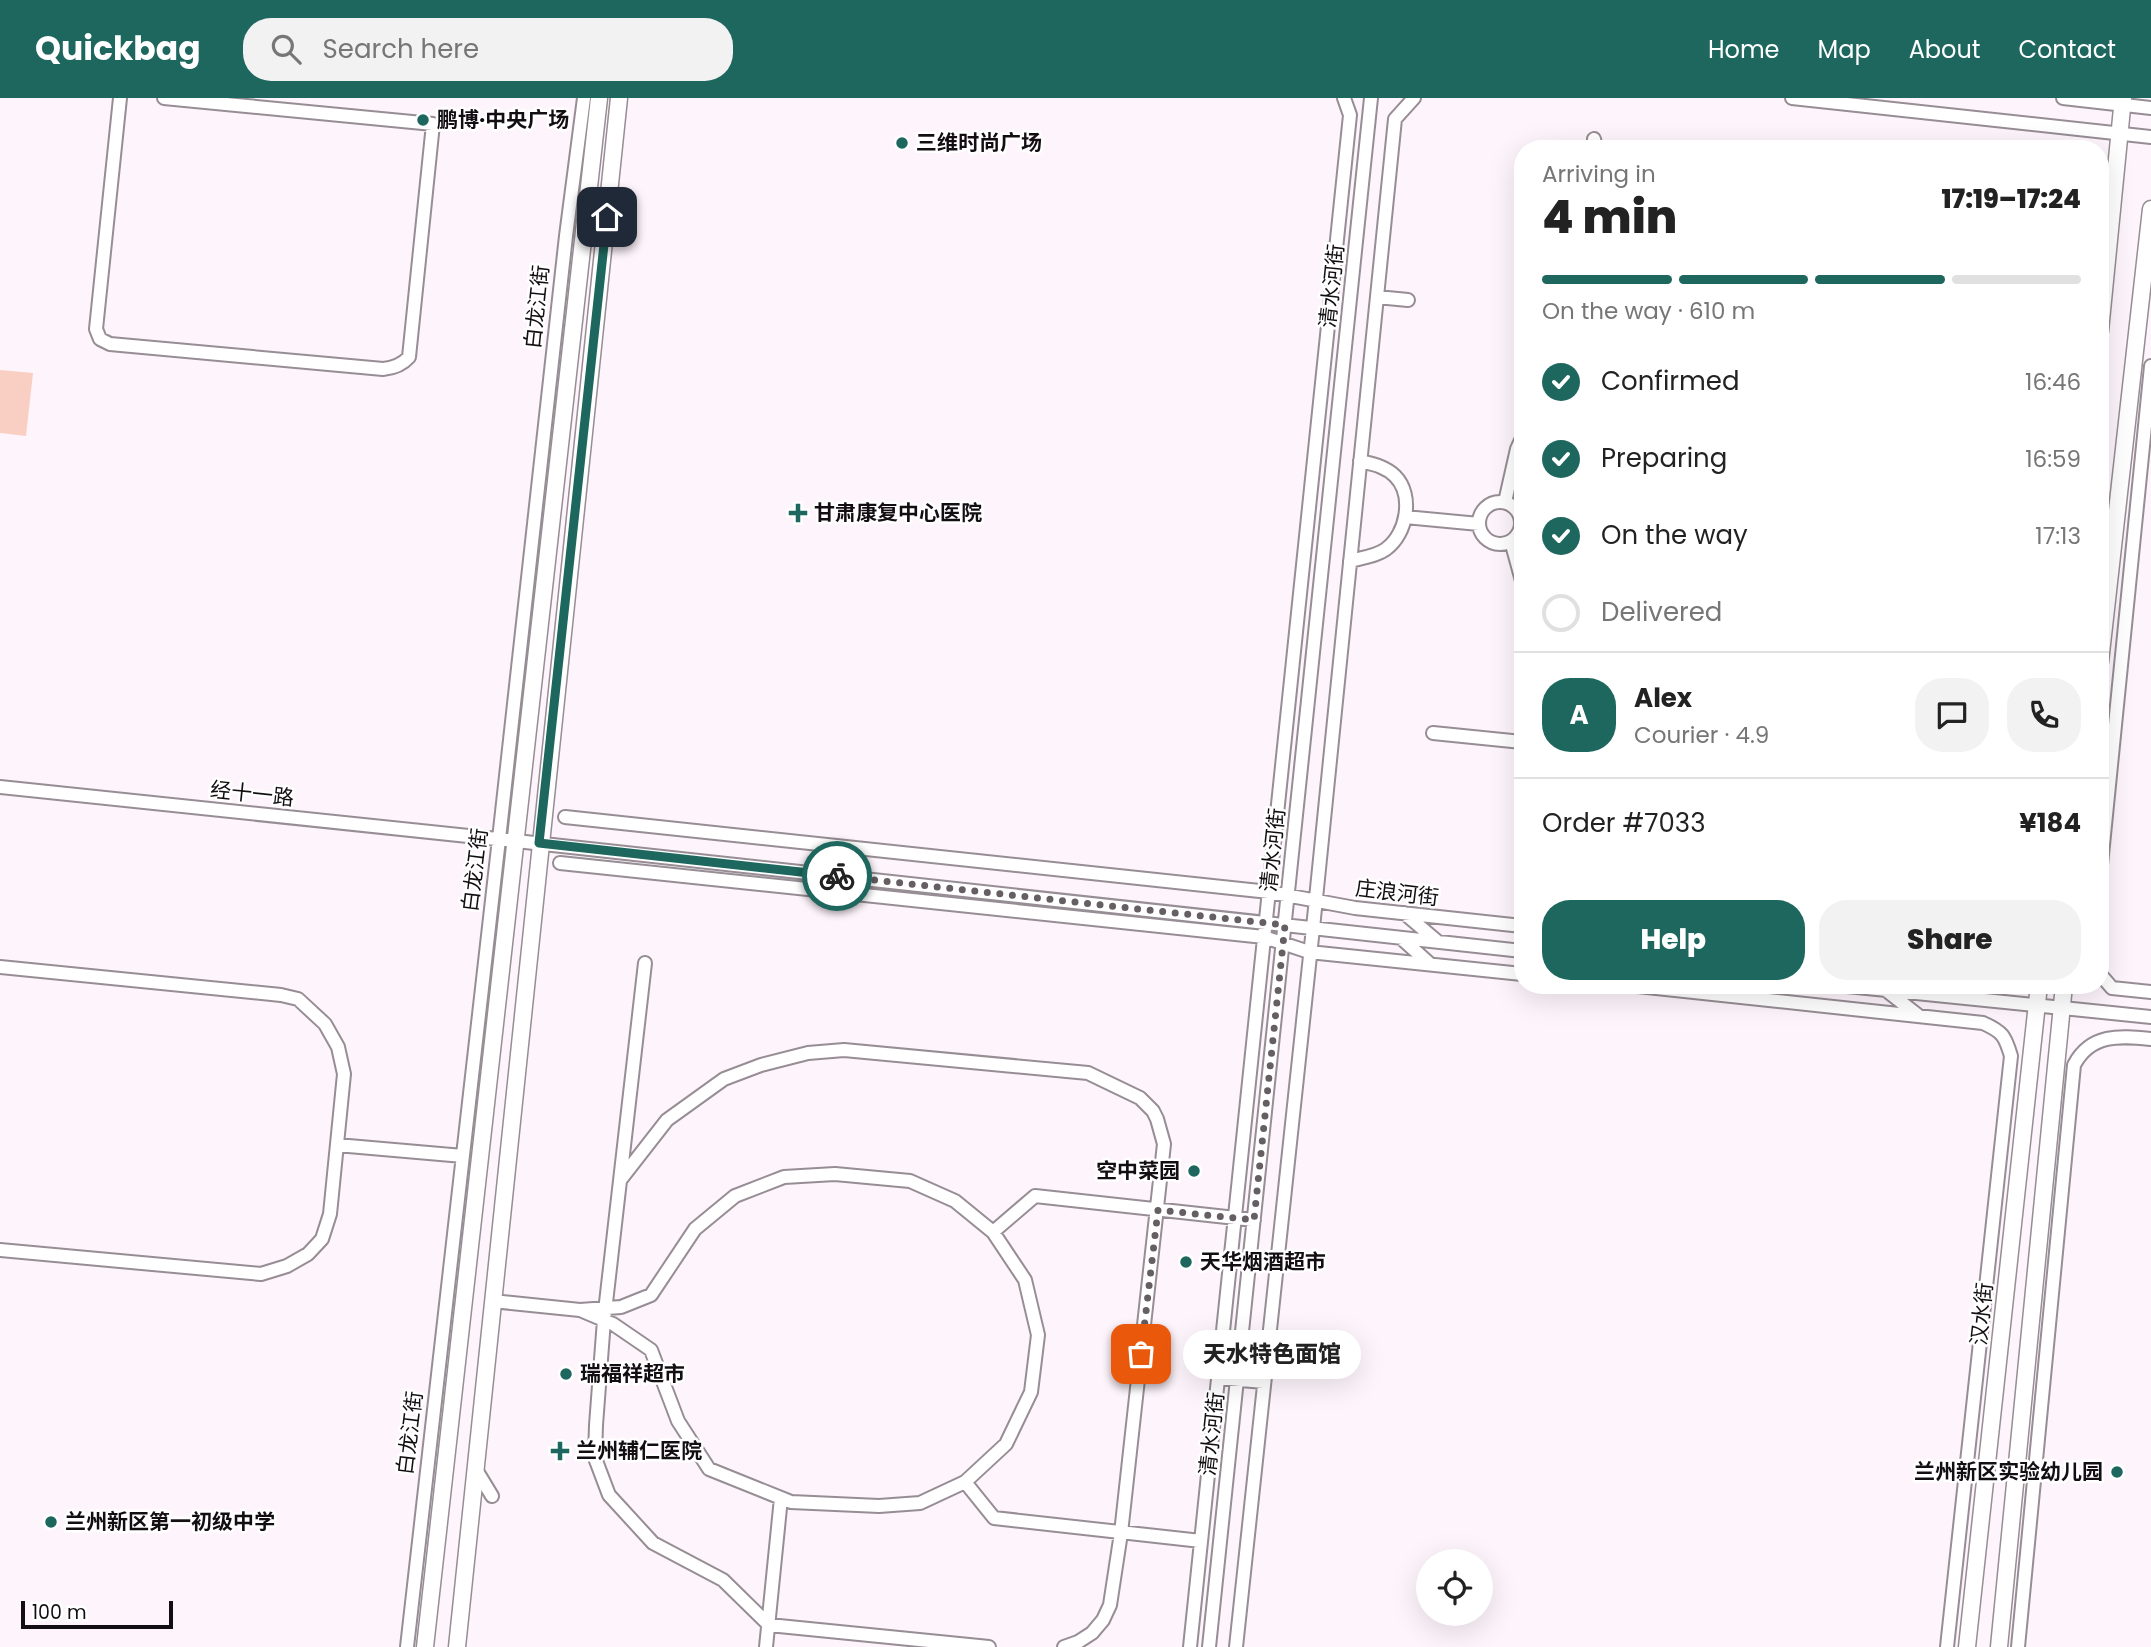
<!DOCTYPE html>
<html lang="en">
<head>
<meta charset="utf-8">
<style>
  body { margin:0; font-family:Poppins,"Noto Sans SC",sans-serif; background:#f2f2f2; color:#222; height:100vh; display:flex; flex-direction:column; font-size:26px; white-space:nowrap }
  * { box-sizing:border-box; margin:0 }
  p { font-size:23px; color:#767676 }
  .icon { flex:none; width:38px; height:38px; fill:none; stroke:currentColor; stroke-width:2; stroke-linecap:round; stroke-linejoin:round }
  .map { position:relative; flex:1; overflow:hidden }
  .panel { position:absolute; left:1514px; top:42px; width:595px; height:854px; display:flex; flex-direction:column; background:#fff; border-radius:28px; box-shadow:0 7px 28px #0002 }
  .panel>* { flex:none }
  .buttons { position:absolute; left:1416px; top:1451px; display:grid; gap:14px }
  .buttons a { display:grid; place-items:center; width:77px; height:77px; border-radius:50%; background:#fff; box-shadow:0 7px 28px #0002; font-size:35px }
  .scale { position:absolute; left:21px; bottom:18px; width:152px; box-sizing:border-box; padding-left:7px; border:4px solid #120e11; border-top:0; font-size:19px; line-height:24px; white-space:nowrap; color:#120e11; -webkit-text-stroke:5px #fff; paint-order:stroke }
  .pin { position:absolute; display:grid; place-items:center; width:60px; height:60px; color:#fff; margin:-30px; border-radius:14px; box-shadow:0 4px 10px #0006 }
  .courier { position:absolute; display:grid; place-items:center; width:70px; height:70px; margin:-35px; border:5px solid #1e675e; border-radius:50%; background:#fff; color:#222; box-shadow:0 2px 9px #0007 }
  .bubble { position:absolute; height:49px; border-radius:24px; background:#fff; box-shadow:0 7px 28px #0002; font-size:23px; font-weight:800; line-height:49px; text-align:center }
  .summary em { font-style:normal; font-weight:800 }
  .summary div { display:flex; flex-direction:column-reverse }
  .summary { display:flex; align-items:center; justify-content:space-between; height:119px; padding:0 28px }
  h1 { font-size:46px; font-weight:800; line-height:52px }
  .bar { display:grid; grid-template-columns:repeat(4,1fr); gap:10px 7px; align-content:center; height:84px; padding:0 28px }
  .bar i { height:9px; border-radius:5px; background:#e0e0e0 }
  .bar .selected { background:#1e675e }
  .bar p { grid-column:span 4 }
  .line { display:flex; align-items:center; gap:18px; padding:0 28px; border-top:2px solid #e0e0e0 }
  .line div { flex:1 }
  .round { display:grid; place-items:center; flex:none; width:74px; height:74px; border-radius:28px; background:#f2f2f2 }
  ol { padding:0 28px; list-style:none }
  li { display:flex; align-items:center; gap:21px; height:77px }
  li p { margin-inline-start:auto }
  li .icon { padding:7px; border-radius:50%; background:#1e675e; color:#fff; stroke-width:4 }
  li:last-child { color:#767676 }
  li i { width:38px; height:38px; border:4px solid #e0e0e0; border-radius:50% }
  .button { display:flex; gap:14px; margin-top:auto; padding:14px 28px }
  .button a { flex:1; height:80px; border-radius:28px; background:#1e675e; color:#fff; font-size:28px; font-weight:800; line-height:80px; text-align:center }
  .button a+a { background:#f2f2f2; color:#222 }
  header { display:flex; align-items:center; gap:42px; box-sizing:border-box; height:98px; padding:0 35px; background:#1e675e; color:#fff }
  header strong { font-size:33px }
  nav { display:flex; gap:38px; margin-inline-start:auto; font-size:24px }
  .search { width:490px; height:63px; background:#f2f2f2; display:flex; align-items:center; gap:18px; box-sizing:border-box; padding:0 24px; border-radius:28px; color:#767676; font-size:26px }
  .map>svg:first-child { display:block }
  .green { fill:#facfc3 }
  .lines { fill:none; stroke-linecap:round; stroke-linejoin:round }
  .minor-casing { stroke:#978d94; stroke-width:16 }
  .major-casing { stroke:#978d94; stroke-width:19 }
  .minor { stroke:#fff; stroke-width:12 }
  .major { stroke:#fff; stroke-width:16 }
  .done { stroke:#655e63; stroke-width:7; stroke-dasharray:0 12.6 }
  .route { stroke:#1e675e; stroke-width:9 }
  .poi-dot { fill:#1e675e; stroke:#fff; stroke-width:2.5 }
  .labels { text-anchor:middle; stroke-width:5; stroke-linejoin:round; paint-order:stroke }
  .poi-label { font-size:21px; font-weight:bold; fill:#120e11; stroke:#fff; text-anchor:start }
  .street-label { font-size:21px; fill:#120e11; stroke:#fff }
</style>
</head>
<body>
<header>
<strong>Quickbag</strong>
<div class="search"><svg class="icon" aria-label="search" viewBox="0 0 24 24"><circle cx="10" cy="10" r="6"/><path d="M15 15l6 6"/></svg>Search here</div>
<nav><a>Home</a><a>Map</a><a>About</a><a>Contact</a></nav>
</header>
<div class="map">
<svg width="2151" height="1549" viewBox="0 0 2151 1549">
  <rect width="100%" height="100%" fill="#fef4fb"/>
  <!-- green -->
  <path class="green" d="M0,272L33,275L26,338L0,335Z"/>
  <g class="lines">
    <!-- minor casing -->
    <g class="minor-casing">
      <path id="minor" d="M120,0L96,231L100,241L110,246L383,271C394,270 402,267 409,259L433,26L164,0
        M1792,0L2151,39
        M2063,0L2151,10
        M1594,41L1596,51
        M1377,199L1408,202
        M1479 425a21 21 0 1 1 42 0a21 21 0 1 1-42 0Z
        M1505,404L1517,351L1522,340
        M1405,419L1479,426
        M1511,443L1522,483
        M1350,463C1361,460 1377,458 1386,451C1407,436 1414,397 1395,378C1385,368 1372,366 1360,363
        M1433,635L1522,644
        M0,689L516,743L1522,853
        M565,719L1269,794L1355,810L1522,828
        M560,765L1264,839L1309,854L1522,876
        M2100,777L2151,268
        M1404,815L1437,843
        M1401,840L1430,866
        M645,865L604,1222L596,1327L595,1360L609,1397L653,1445L723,1482L769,1527L989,1549
        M0,869L281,897L298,901L325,926L338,949L344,976L330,1116L322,1141L308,1156L287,1168L261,1176L0,1152
        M2100,876L2112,890L2151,894
        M1628,887L1983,925C2003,934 2005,938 2011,958L1947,1549
        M1837,887L2151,919
        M1887,893L1919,918
        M337,1047L463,1058
        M621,1081L667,1022L724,981L761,967L808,955L844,952L1088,975L1140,1000L1153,1013L1157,1021L1164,1046L1121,1435L1110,1507L1103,1522L1092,1535L1078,1544L1064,1549
        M993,1134L1035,1098L1254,1122
        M492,1203L580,1212L621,1209L651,1197L695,1131L735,1098L784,1079L835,1076L910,1083L955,1103L993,1134L1025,1182L1038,1237L1031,1294L1006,1346L965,1384L920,1405L879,1408L791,1404L709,1371L678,1323L651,1252L613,1226L580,1212
        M1218,1280L1264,1284
        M475,1370L492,1398
        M965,1384L994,1420L1201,1443
        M407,1549L499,741L566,138L584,0
        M766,1549L781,1400
        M1190,1549L1350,17L1344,0
        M1209,1549L1371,0
        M1236,1549L1313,830L1395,21L1414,0
        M2018,1549L2074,967C2091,935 2120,938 2151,941"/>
    </g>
    <!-- major casing -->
    <g class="major-casing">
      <path id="major" d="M2100,233L2123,0
        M2100,564L2151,111
        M425,1549L599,0
        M457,1549L619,0
        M1967,1549L2039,887
        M1999,1549L2064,887"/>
    </g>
    <!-- minor -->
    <use href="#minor" class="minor"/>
    <!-- major -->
    <use href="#major" class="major"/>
  </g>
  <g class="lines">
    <!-- done -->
    <path class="done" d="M837,778L1285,827L1254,1122L1158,1112L1141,1256"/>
    <!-- route -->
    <path class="route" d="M607,119L539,745L837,778"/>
  </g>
  <!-- markers -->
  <g class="poi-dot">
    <circle cx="423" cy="22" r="7"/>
    <circle cx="902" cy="45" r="7"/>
    <path d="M794.5 404.5h7v7h7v7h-7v7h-7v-7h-7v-7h7z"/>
    <circle cx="1194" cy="1073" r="7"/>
    <circle cx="1186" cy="1164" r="7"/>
    <circle cx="566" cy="1276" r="7"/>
    <path d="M556.5 1342.5h7v7h7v7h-7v7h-7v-7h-7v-7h7z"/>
    <circle cx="2117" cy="1374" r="7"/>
    <circle cx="51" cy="1424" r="7"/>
  </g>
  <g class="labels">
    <!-- poi labels -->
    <g class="poi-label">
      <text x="437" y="29">鹏博·中央广场</text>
      <text x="916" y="52">三维时尚广场</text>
      <text x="814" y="422">甘肃康复中心医院</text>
      <text x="1180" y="1080" text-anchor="end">空中菜园</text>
      <text x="1200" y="1171">天华烟酒超市</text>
      <text x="580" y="1283">瑞福祥超市</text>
      <text x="576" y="1360">兰州辅仁医院</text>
      <text x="2103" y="1381" text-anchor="end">兰州新区实验幼儿园</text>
      <text x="65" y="1431">兰州新区第一初级中学</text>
    </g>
    <!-- street labels -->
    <g class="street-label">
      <text transform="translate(1332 188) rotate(-84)" y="7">清水河街</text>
      <text transform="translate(537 209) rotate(-84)" y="7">白龙江街</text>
      <text transform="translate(252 696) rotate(6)" y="7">经十一路</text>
      <text transform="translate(1273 752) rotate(-84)" y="7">清水河街</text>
      <text transform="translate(475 772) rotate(-83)" y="7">白龙江街</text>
      <text transform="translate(1397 795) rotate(7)" y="7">庄浪河街</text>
      <text transform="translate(1982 1216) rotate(-84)" y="7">汉水街</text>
      <text transform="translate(410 1335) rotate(-83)" y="7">白龙江街</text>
      <text transform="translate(1212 1336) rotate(-84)" y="7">清水河街</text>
    </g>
  </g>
</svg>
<div class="buttons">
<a><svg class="icon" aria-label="locate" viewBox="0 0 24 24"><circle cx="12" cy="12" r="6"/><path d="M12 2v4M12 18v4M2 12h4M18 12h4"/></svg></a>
</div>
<div class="scale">100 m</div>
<div class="pin" style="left:1141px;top:1256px;background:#ea580c"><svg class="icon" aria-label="bag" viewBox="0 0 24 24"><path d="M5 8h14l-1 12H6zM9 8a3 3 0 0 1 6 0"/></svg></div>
<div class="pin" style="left:607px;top:119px;background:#1f2937"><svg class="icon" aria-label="home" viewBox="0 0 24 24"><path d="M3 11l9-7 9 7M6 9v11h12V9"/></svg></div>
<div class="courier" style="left:837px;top:778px"><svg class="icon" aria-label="bike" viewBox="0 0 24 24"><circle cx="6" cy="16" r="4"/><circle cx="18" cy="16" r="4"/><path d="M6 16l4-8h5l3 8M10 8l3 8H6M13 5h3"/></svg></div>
<div class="bubble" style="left:1183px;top:1232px;width:178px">天水特色面馆</div>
<section class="panel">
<div class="summary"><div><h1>4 min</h1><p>Arriving in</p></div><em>17:19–17:24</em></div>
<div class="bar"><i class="selected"></i><i class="selected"></i><i class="selected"></i><i></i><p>On the way · 610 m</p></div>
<ol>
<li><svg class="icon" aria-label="check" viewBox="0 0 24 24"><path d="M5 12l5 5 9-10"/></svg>Confirmed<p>16:46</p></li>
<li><svg class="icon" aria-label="check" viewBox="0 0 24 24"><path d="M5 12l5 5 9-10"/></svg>Preparing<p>16:59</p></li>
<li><svg class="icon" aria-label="check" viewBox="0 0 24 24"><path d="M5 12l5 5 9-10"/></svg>On the way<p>17:13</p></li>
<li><i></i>Delivered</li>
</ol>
<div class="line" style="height:126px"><b class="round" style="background:#1e675e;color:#fff">A</b><div><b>Alex</b><p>Courier · 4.9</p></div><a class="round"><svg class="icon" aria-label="chat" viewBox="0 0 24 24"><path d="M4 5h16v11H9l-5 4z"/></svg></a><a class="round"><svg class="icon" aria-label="phone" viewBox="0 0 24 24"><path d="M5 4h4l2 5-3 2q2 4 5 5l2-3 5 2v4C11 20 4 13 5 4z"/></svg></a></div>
<div class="line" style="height:91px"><div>Order #7033</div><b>¥184</b></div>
<div class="button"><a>Help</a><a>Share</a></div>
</section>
</div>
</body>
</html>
